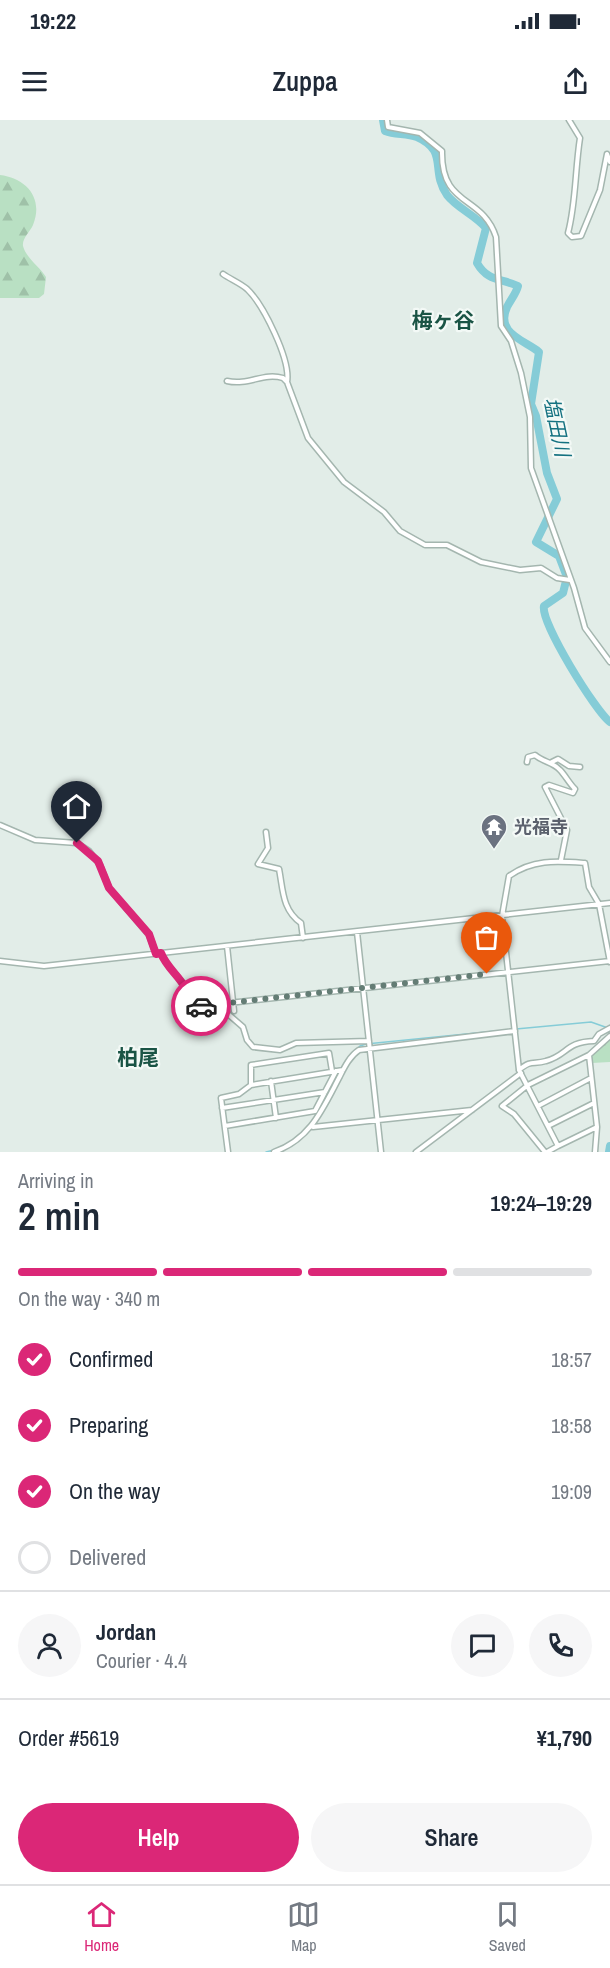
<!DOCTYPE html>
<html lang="en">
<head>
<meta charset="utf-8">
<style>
  body { margin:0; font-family:"Archivo Narrow","Noto Sans JP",sans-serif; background:#f6f6f7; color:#1f2937; height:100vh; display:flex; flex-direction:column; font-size:22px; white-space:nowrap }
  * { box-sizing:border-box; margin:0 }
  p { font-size:20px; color:#747a83 }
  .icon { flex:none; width:33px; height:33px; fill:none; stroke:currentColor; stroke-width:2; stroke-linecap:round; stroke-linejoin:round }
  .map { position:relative; height:1032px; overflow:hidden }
  .panel { display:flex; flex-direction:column; background:#fff; flex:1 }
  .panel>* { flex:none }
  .pin { position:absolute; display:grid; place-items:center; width:51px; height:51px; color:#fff; margin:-62px -26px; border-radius:50% 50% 50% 0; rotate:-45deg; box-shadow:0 0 6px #0007 }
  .pin .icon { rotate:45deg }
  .courier { position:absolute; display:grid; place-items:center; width:60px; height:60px; margin:-30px; border:4px solid #db2777; border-radius:50%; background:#fff; color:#222; box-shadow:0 2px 8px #0007 }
  .summary em { font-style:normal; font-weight:600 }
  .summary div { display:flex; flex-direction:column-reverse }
  .summary { display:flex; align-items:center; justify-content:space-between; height:102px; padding:0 18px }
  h1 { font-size:39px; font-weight:600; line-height:45px }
  .bar { display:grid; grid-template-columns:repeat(4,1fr); gap:9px 6px; align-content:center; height:72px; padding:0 18px }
  .bar i { height:8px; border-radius:4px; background:#e0e1e3 }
  .bar .active { background:#db2777 }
  .bar p { grid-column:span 4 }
  .line { display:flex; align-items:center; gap:15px; padding:0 18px; border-top:2px solid #e0e1e3 }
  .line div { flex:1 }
  .round { display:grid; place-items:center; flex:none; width:63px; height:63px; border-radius:32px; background:#f6f6f7 }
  ol { padding:0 18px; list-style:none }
  li { display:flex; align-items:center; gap:18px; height:66px }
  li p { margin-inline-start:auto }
  li .icon { padding:6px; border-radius:50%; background:#db2777; color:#fff; stroke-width:4 }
  li:last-child { color:#747a83 }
  li i { width:33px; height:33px; border:3px solid #e0e1e3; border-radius:50% }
  .primary-button { display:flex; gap:12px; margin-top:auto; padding:12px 18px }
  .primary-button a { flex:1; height:69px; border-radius:36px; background:#db2777; color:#fff; font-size:24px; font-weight:600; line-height:69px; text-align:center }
  .primary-button a+a { background:#f6f6f7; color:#1f2937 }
  .status { display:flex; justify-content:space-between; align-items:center; height:42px; padding:0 30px; background:#fff; direction:ltr }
  .status svg { height:16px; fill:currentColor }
  header { display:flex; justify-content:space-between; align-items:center; height:78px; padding:0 18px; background:#fff; font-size:27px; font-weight:600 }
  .dock { display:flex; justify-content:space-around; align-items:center; height:84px; border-top:2px solid #e0e1e3; background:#fff; font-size:16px; color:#747a83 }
  .dock a { display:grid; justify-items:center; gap:3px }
  .dock .active { color:#db2777 }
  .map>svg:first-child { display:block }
  .forest { fill:url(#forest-firs) }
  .park { fill:url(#park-tufts) }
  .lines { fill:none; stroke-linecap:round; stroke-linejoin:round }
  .stream { stroke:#85ccd7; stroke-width:1.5 }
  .river { stroke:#85ccd7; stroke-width:8 }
  .street-casing { stroke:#a4b6af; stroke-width:7 }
  .street { stroke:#fff; stroke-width:4 }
  .done { stroke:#647d75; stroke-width:6; stroke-dasharray:0 10.8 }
  .route { stroke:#db2777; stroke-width:8 }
  .labels { text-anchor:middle; stroke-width:4.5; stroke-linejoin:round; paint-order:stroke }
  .worship-label { font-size:18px; font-weight:bold; fill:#5b616d; stroke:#f3f9f6; text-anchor:start }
  .water-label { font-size:20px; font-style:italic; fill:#157281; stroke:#f3f9f6 }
  .quarter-label { font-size:21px; font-weight:bold; fill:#1a5445; stroke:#f3f9f6 }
</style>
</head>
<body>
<div class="status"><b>19:22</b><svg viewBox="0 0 49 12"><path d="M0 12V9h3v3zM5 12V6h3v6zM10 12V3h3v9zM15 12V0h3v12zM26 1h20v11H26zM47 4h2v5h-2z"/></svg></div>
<header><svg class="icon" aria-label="menu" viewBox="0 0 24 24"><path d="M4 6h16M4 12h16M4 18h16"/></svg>Zuppa<svg class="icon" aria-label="share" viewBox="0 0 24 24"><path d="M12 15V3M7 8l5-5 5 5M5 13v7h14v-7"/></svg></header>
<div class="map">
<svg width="610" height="1032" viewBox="0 0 610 1032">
  <defs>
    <pattern id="forest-firs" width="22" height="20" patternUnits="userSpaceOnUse" patternTransform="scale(1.5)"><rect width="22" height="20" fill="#b9e0c3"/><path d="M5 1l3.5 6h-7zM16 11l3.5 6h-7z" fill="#9fc1a8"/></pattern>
    <pattern id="park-tufts" width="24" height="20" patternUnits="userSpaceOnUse" patternTransform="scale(1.5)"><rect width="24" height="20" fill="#b9e0c3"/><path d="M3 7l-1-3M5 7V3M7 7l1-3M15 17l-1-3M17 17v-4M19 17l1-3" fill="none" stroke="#9fc1a8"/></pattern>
  </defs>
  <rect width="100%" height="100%" fill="#e2ede8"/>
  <!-- forest -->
  <path class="forest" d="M0,55C26,58 44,78 33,105C30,112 22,118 23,126C26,138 40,147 46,157L44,174L39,178H0Z"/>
  <!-- park -->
  <path class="park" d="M610,918V942L592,943L590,935Z"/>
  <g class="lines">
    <!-- stream -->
    <path class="stream" d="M516,909L591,902L608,908
      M346,941L360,926L366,924L496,911
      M319,991L334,963
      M266,1032L274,1030"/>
    <!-- river -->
    <path class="river" d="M383,0L385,11C395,15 406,13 417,17C449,31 430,51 447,75C457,88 475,95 486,108L477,143C488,162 501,158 518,166C516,174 511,179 507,187C495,213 524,220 539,232L531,284L536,296L547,353L557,379L536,422L559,436L567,457L563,473L544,486C540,502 596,592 610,602
      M609,1032L610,1026"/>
    <!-- street casing -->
    <g class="street-casing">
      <path id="street" d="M387,0L388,7L420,13L442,31C441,88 482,74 496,117L501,206L511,221L521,253L530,297L531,348L574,468L585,508L610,542
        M569,0L580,18C575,50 576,83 568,113L572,117L581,116L600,70L607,34L610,42
        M223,154C230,159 240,163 247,169C263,184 291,240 287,262
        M227,261C249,266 263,252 283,258L287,262L308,318L344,362L384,392L400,411L425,425H447L481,442L520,450L541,448L557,458L570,460
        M527,642L528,637L535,635C543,642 553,642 560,650C565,655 569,663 575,669L573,673L549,665L545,667L567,710L561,740
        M550,643L558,639L569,646L580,647
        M0,705L35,720L77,723L89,731L100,745L109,768L149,815L156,834
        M266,712L268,728L258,744L279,749C283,769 282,790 301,803L303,818
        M357,812L381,1032
        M227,826L234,891
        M161,833C168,852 190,862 189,884L203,896L228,894L243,907L247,920L253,927L280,930L296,923L369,921
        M0,841L44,846L610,783
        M610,842L599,784L589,767L585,743C556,741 533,739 509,756L502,796L519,950L558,1026L597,1007L589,935L610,916
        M193,887L610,841
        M519,950C532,939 533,945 546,941C568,935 565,922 594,921L599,914L610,908
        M271,961L276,998
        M251,965L343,950
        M538,986L591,958
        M222,988L325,972
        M225,1006L315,991L336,951
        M548,1006L594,983
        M313,1007L472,990
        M228,1032L221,978L239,974L251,965V945L329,933L332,951
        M274,1032C311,1019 323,988 340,956C345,946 350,936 359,930L515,911
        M416,1032L521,953
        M545,1032L514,994L502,986L528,965L589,935
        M547,1032L558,1026
        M595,1032L597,1007"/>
    </g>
    <!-- street -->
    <use href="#street" class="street"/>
  </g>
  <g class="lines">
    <!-- done -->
    <path class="done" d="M201,886L487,854"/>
    <!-- route -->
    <path class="route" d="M77,723L98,741L109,768L149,814L156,834L161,833C168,852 190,862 189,884L193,887L201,886"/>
  </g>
  <!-- icons -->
  <defs>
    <g id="temple-pin" transform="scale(1.35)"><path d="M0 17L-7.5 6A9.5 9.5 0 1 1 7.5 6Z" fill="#6b7280" stroke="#f3f9f6"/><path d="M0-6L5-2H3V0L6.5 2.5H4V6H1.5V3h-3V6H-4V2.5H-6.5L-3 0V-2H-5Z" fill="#fff"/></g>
  </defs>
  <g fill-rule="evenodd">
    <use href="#temple-pin" x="494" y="707"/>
  </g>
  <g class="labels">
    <!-- worship labels -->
    <g class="worship-label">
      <text x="514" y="713">光福寺</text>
    </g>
    <!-- water labels -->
    <g class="water-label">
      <text transform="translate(557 307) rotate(78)" y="7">塩田川</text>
    </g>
    <!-- quarter labels -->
    <g class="quarter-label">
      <text x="443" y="208">梅ヶ谷</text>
      <text x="138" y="945">柏尾</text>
    </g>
  </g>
</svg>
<div class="pin" style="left:487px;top:854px;background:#ea580c"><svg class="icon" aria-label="bag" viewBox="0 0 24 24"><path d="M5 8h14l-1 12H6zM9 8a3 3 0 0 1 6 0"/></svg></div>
<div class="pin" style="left:77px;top:723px;background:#1f2937"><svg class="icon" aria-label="home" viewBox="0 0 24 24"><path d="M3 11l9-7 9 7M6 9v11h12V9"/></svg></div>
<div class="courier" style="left:201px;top:886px"><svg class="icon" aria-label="car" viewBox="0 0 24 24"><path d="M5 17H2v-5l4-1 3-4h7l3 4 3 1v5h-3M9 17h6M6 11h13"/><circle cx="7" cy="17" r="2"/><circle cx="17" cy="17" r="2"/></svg></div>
</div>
<section class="panel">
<div class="summary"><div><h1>2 min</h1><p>Arriving in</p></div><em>19:24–19:29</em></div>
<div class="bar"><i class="active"></i><i class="active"></i><i class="active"></i><i></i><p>On the way · 340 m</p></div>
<ol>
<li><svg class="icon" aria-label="check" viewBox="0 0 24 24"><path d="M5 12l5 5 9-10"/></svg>Confirmed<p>18:57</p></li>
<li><svg class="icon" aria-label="check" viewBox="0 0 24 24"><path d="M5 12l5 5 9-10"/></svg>Preparing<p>18:58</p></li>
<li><svg class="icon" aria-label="check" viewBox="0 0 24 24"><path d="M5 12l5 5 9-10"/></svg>On the way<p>19:09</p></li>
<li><i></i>Delivered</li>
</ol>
<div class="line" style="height:108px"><a class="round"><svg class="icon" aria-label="person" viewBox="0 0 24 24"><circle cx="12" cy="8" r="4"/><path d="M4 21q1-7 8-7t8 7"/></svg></a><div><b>Jordan</b><p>Courier · 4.4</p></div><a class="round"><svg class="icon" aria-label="chat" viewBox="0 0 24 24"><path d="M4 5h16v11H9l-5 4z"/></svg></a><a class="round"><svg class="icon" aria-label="phone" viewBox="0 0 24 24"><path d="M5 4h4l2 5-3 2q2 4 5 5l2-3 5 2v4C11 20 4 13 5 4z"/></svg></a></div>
<div class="line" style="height:78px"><div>Order #5619</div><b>¥1,790</b></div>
<div class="primary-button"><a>Help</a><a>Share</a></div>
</section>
<nav class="dock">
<a class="active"><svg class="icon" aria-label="home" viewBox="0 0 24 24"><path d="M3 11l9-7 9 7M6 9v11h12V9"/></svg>Home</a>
<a><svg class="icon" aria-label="map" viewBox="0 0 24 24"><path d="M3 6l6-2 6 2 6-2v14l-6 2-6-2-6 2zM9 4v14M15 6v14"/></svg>Map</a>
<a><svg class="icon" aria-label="saved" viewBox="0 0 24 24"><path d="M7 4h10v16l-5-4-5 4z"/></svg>Saved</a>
</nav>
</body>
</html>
